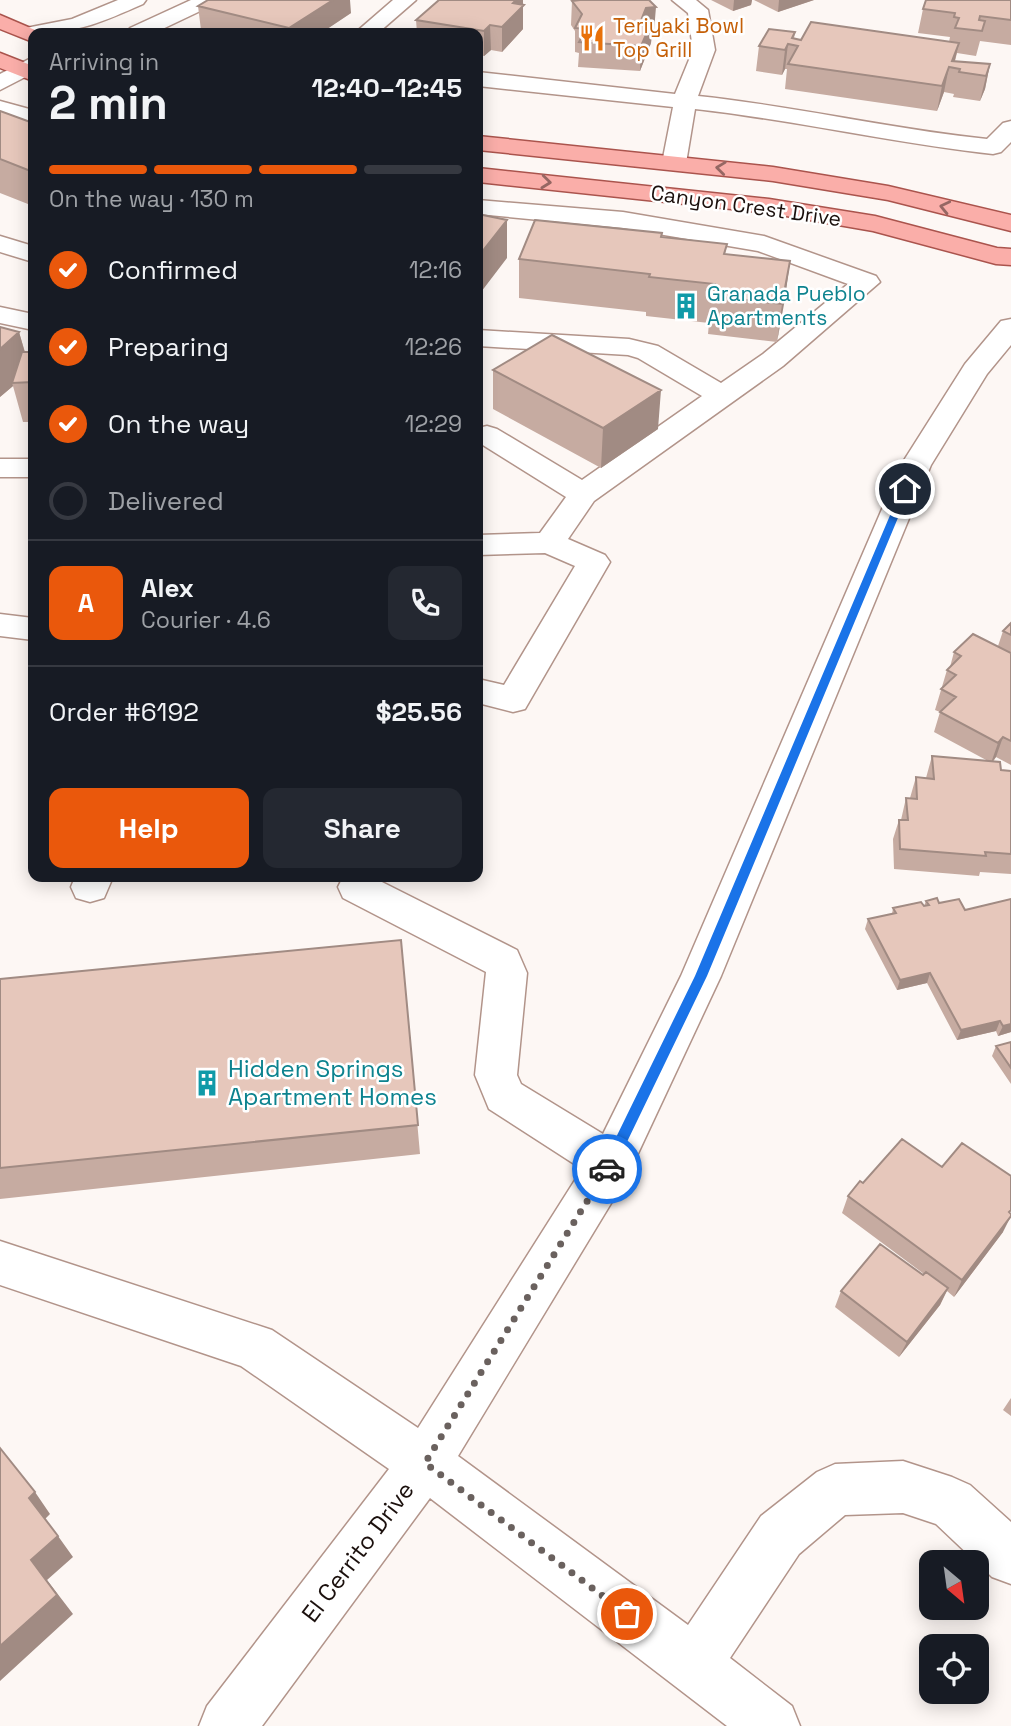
<!DOCTYPE html>
<html lang="en">
<head>
<meta charset="utf-8">
<style>
  body { margin:0; font-family:"Space Grotesk",sans-serif; background:#242831; color:#f1f3f6; height:100vh; display:flex; flex-direction:column; font-size:26px; white-space:nowrap }
  * { box-sizing:border-box; margin:0 }
  p { font-size:23px; color:#9ea1a6 }
  .icon { flex:none; width:38px; height:38px; fill:none; stroke:currentColor; stroke-width:2; stroke-linecap:round; stroke-linejoin:round }
  .map { position:relative; flex:1; overflow:hidden }
  .side { position:absolute; left:28px; top:28px; width:455px; height:854px; display:flex; flex-direction:column; background:#171b24; border-radius:14px; box-shadow:0 4px 18px #0003 }
  .side>* { flex:none }
  .needle { width:46px; rotate:151deg }
  .tools { position:absolute; left:919px; top:1550px; display:grid; gap:14px }
  .tools a { display:grid; place-items:center; width:70px; height:70px; border-radius:14px; background:#171b24; box-shadow:0 4px 18px #0003; font-size:35px }
  .pin { position:absolute; display:grid; place-items:center; width:60px; height:60px; color:#fff; margin:-30px; border:4px solid #fff; border-radius:50%; box-shadow:0 2px 7px #0007 }
  .courier { position:absolute; display:grid; place-items:center; width:70px; height:70px; margin:-35px; border:5px solid #1a73e8; border-radius:50%; background:#fff; color:#222; box-shadow:0 2px 9px #0007 }
  .head em { font-style:normal; font-weight:700 }
  .head div { display:flex; flex-direction:column-reverse }
  .head { display:flex; align-items:center; justify-content:space-between; height:119px; padding:0 21px }
  h1 { font-size:46px; font-weight:700; line-height:52px }
  .bar { display:grid; grid-template-columns:repeat(4,1fr); gap:10px 7px; align-content:center; height:84px; padding:0 21px }
  .bar i { height:9px; border-radius:5px; background:#363941 }
  .bar .on { background:#ea580c }
  .bar p { grid-column:span 4 }
  .line { display:flex; align-items:center; gap:18px; padding:0 21px; border-top:2px solid #363941 }
  .line div { flex:1 }
  .round { display:grid; place-items:center; flex:none; width:74px; height:74px; border-radius:14px; background:#242831 }
  ol { padding:0 21px; list-style:none }
  li { display:flex; align-items:center; gap:21px; height:77px }
  li p { margin-inline-start:auto }
  li .icon { padding:7px; border-radius:50%; background:#ea580c; color:#fff; stroke-width:4 }
  li:last-child { color:#9ea1a6 }
  li i { width:38px; height:38px; border:4px solid #363941; border-radius:50% }
  .action { display:flex; gap:14px; margin-top:auto; padding:14px 21px }
  .action a { flex:1; height:80px; border-radius:14px; background:#ea580c; color:#fff; font-size:28px; font-weight:700; line-height:80px; text-align:center }
  .action a+a { background:#242831; color:#f1f3f6 }
  .map>svg:first-child { display:block }
  .lines { fill:none; stroke-linecap:round; stroke-linejoin:round }
  .minor-casing { stroke:#b2948a; stroke-width:3 }
  .major-casing { stroke:#aa544d; stroke-width:3 }
  .minor { fill:#fff; fill-rule:evenodd }
  .major { fill:#faaea9; fill-rule:evenodd }
  .wall { fill:#c6aba1 }
  .shaded-wall { fill:#a18b83 }
  .building { fill:#e6c7bb; stroke:#a18b83; stroke-width:2 }
  .oneway { stroke:#966763 }
  .route { fill:#1a73e8 }
  .done { stroke:#6a615e; stroke-width:7; stroke-dasharray:0 12.6 }
  .labels { text-anchor:middle; stroke-width:5; stroke-linejoin:round; paint-order:stroke }
  .far-food-label { font-size:21px; fill:#c56008; stroke:#fff; text-anchor:start }
  .far-street-label { font-size:21px; fill:#1b100d; stroke:#fff }
  .far-culture-label { font-size:21px; fill:#0d838f; stroke:#fff; text-anchor:start }
  .culture-label { font-size:24px; fill:#0d838f; stroke:#fff; text-anchor:start }
  .street-label { font-size:24px; fill:#1b100d; stroke:#fff }
</style>
</head>
<body>
<div class="map">
<svg width="1011" height="1726" viewBox="0 0 1011 1726">
  <rect width="100%" height="100%" fill="#fdf7f4"/>
  <g class="lines">
    <!-- minor casing -->
    <g class="minor-casing">
      <path id="minor" d="M118,0H146L143,4C102,22 79,33 33,33V39L26,38L23,33L26,28L72,19Z
        M191,0H218L215,4L154,33H127L130,28Z
        M393,0H416L378,33H355Z
        M672,0H696L708,10L715,50L698,96C795,106 890,129 987,139L1003,123L1011,121V142L1001,152L993,154C893,143 795,120 695,109L686,163L682,168L674,170L666,168L662,163L673,107L478,86V72L675,94L693,50L688,13Z
        M33,57V73L0,90V74Z
        M0,101L33,110V124L0,115Z
        M478,200L623,212L764,236L876,276L880,282L783,366L594,501L568,539L605,555L610,562L525,709L513,712L478,703V679L504,685L575,566L545,553L478,555V535L540,533L566,497L478,442V428L487,426L497,429L582,480L702,396L638,358L628,355L478,346V330L629,339L658,346L721,383L763,354L848,284L758,251L623,228L478,214Z
        M0,236L33,246V262L0,252Z
        M0,307L33,314V330L0,323Z
        M1011,319V345L987,374L931,465L721,976L627,1177L458,1456L688,1625L761,1516L817,1472L835,1464L903,1461L952,1477L970,1485L1011,1522V1584L992,1577L936,1524L903,1513L845,1515L799,1554L730,1658L792,1706L800,1726H727L430,1498L262,1726H199L207,1706L389,1469L241,1366L0,1285V1241L272,1330L418,1428L582,1169L489,1109L475,1075L486,972L343,898L338,887L343,877H372L517,950L527,973L517,1075L521,1084L603,1134L681,976L901,465L965,364L1001,321Z
        M0,459H33V477H0Z
        M0,614L33,618V640L0,636Z
        M75,877H113L104,898L90,902L76,898L71,887Z"/>
    </g>
    <!-- major casing -->
    <g class="major-casing">
      <path id="major" d="M0,15L42,33H33V42L0,29Z
        M0,53L33,66V81L0,68Z
        M478,136L773,167L888,186L1011,215V231L888,200L773,181L478,150Z
        M478,168L769,199L875,216L997,248L1011,249V265L996,264L873,231L769,213L478,182Z"/>
    </g>
    <!-- minor -->
    <use href="#minor" class="minor"/>
    <!-- major -->
    <use href="#major" class="major"/>
  </g>
  <!-- wall -->
  <path class="wall" d="M439,0H523V29L502,52L491,50L484,56L478,55V33H417L416,20Z
    M575,0H649L654,31L652,32L651,43L640,71L578,67L579,53L575,52V31L571,25L572,1Z
    M711,0H752L751,5L733,11Z
    M754,0H814L778,12Z
    M1011,0V45L980,41L976,56L957,53L955,61L990,64L985,89L980,101L953,97L954,94L944,92L937,111L785,89L787,69H785L782,75L756,71L759,46L795,32L794,39L801,40L949,42L950,37L918,33L923,9Z
    M198,6L351,13L321,33H213L201,30Z
    M0,111L33,123V206L0,193Z
    M662,237L727,244L725,254L790,261L777,342L708,334L709,323L646,316V312L519,298V259Z
    M19,332L25,352H33V422H23L13,386L0,397Z
    M493,370L658,429L601,468L493,409Z
    M1011,623V765L996,757L993,762L1001,770L1011,771V874L980,872L979,876L894,869L893,839L899,820H901L906,798H910L916,777L926,778L932,756L988,761L934,732L940,712L935,710L947,670L950,667L954,652L998,646L1003,631Z
    M926,901L1011,1032L998,1036L996,1031L957,1040L927,983L897,990L865,929L868,919L892,914L893,908L924,906Z
    M401,940L420,1154L0,1199V979Z
    M1011,1042V1084L992,1056L996,1046Z
    M863,1183L1003,1232L954,1297L947,1291L940,1305L899,1357L835,1307L841,1291L924,1274L842,1213L848,1196Z
    M1011,1398V1416L1003,1410Z"/>
  <!-- shaded-wall -->
  <path class="shaded-wall" d="M333,0H350L351,13L321,33H289V28Z
    M516,0H523V29L502,52V27L513,3Z
    M734,0H752L751,5L733,11Z
    M779,0H814L778,12Z
    M656,7L654,31L652,32L651,43L640,71L642,18L646,8Z
    M490,25L491,50L484,56V31Z
    M959,43L953,68L952,61Z
    M788,44L785,69L782,75L785,50Z
    M990,64L985,89L980,101L986,76Z
    M949,67L944,92L937,111L942,86Z
    M507,220V258L478,296V257Z
    M790,261L785,299L777,342L782,304Z
    M19,332L30,371L12,383L13,386L0,397V349Z
    M661,390L658,429L601,468L603,428Z
    M1003,737L996,757L991,763L998,743Z
    M930,973L927,983L897,990L900,980Z
    M1000,1021L996,1031L957,1040L961,1030Z
    M1011,1024V1032L998,1036L1003,1026Z
    M1011,1216L1003,1232L954,1297L962,1280Z
    M948,1288L940,1305L899,1357L907,1342Z
    M35,1492L50,1514L44,1520L29,1498Z
    M58,1536L73,1557L47,1580L73,1614L0,1681V1646L31,1560Z"/>
  <!-- building -->
  <path class="building" d="M208,0H333L289,28L198,6Z
    M439,0H516L513,3L524,5L502,27L490,25L484,31L416,20Z
    M580,0H649L656,7L646,8L642,18L653,19L641,46L579,42L586,29L575,28L582,14L572,1Z
    M926,0H1011V20L980,16L979,20L985,21L982,31L955,28L959,18L954,17L955,13L923,9Z
    M811,22L959,43L952,61L990,64L986,76L959,72L960,69L949,67L942,86L788,64L798,46L788,44L785,50L759,46L769,29L795,32L792,38L801,40Z
    M0,111L33,123V172L0,159Z
    M478,214L507,220L478,257Z
    M535,220L662,233L661,237L727,244L724,254L790,261L782,304L712,296L715,284L649,277L650,274L519,259Z
    M0,327L19,332L0,349Z
    M552,335L661,390L603,428L493,370Z
    M22,352H33V382L12,383Z
    M1011,623V635L1003,631Z
    M973,634L1011,653V741L1003,737L998,743L940,712L956,697L941,689L956,675L947,670L961,656L954,652Z
    M932,756L1000,762L1001,770L1011,771V854L985,852L986,856L900,849L899,820H908L906,798L917,799L916,777L934,779Z
    M937,898L939,903L959,899L965,910L1011,899V1024L1003,1026L1000,1021L961,1030L930,973L900,980L868,919L896,913L893,908L921,902L924,906L929,905L926,901Z
    M401,940L418,1125L0,1168V979Z
    M1011,1042V1068L996,1046Z
    M902,1139L942,1167L962,1143L1011,1176V1210L1009,1212L1011,1214V1216L962,1280L848,1196L860,1181L863,1183Z
    M880,1244L923,1275L926,1272L948,1288L907,1342L841,1291Z
    M0,1448L35,1492L29,1498L58,1536L31,1560L57,1595L0,1646Z"/>
  <!-- one-way arrows -->
  <defs><path id="oneway-chevron" d="M-2-3.5L2.5 0L-2 3.5" fill="none" stroke-width="1.6" stroke-linecap="round" stroke-linejoin="round" transform="scale(1.75)"/></defs>
  <g class="oneway">
    <use href="#oneway-chevron" transform="translate(721 168) rotate(-173)"/>
    <use href="#oneway-chevron" transform="translate(546 182) rotate(6)"/>
    <use href="#oneway-chevron" transform="translate(945 207) rotate(-167)"/>
  </g>
  <!-- route -->
  <path class="route" d="M902,487L910,489L707,976L612,1173H603V1164L695,976Z"/>
  <g class="lines">
    <!-- done -->
    <path class="done" d="M607,1169L425,1463L627,1614"/>
  </g>
  <!-- icons -->
  <defs>
    <g id="restaurant-bare" transform="scale(2.1)"><path d="M-5-6h1v4h1v-4h1v4h1v-4h1v5L-1.5 .5V6h-2V.5L-5-1ZM5-6V6H3V1.5H1.5Q1.5-4 5-6Z" fill="#e8710a" stroke="#fff" stroke-width="2.5" paint-order="stroke"/></g>
    <g id="building-bare" transform="scale(2.1)"><path d="M-4-6H4V6H1V3H-1V6H-4ZM-2.5-4.3h1.7v1.8h-1.7ZM.8-4.3h1.7v1.8H.8ZM-2.5-1h1.7V.8h-1.7ZM.8-1h1.7V.8H.8Z" fill="#0f9aa8" stroke="#fff" stroke-width="2.5" paint-order="stroke"/></g>
  </defs>
  <g fill-rule="evenodd">
    <use href="#restaurant-bare" x="592" y="38"/>
    <use href="#building-bare" x="686" y="306"/>
    <use href="#building-bare" x="207" y="1083"/>
  </g>
  <g class="labels">
    <!-- far-food labels -->
    <g class="far-food-label">
      <text x="613" y="33">Teriyaki Bowl<tspan x="613" dy="24">Top Grill</tspan></text>
    </g>
    <!-- far-street labels -->
    <g class="far-street-label">
      <text transform="translate(746 206) rotate(8)" y="7">Canyon Crest Drive</text>
    </g>
    <!-- far-culture labels -->
    <g class="far-culture-label">
      <text x="707" y="301">Granada Pueblo<tspan x="707" dy="24">Apartments</tspan></text>
    </g>
    <!-- culture labels -->
    <g class="culture-label">
      <text x="228" y="1077">Hidden Springs<tspan x="228" dy="28">Apartment Homes</tspan></text>
    </g>
    <!-- street labels -->
    <g class="street-label">
      <text transform="translate(358 1552) rotate(-53)" y="8">El Cerrito Drive</text>
    </g>
  </g>
</svg>
<div class="tools">
<a><svg class="needle" viewBox="-14 -14 28 28"><path d="M0-13l5 13h-10z" fill="#e53935"/><path d="M0 13l5-13h-10z" fill="#9ea1a6"/></svg></a>
<a><svg class="icon" aria-label="locate" viewBox="0 0 24 24"><circle cx="12" cy="12" r="6"/><path d="M12 2v4M12 18v4M2 12h4M18 12h4"/></svg></a>
</div>
<div class="pin" style="left:627px;top:1614px;background:#ea580c"><svg class="icon" aria-label="bag" viewBox="0 0 24 24"><path d="M5 8h14l-1 12H6zM9 8a3 3 0 0 1 6 0"/></svg></div>
<div class="pin" style="left:905px;top:489px;background:#1f2937"><svg class="icon" aria-label="home" viewBox="0 0 24 24"><path d="M3 11l9-7 9 7M6 9v11h12V9"/></svg></div>
<div class="courier" style="left:607px;top:1169px"><svg class="icon" aria-label="car" viewBox="0 0 24 24"><path d="M5 17H2v-5l4-1 3-4h7l3 4 3 1v5h-3M9 17h6M6 11h13"/><circle cx="7" cy="17" r="2"/><circle cx="17" cy="17" r="2"/></svg></div>
<section class="side">
<div class="head"><div><h1>2 min</h1><p>Arriving in</p></div><em>12:40–12:45</em></div>
<div class="bar"><i class="on"></i><i class="on"></i><i class="on"></i><i></i><p>On the way · 130 m</p></div>
<ol>
<li><svg class="icon" aria-label="check" viewBox="0 0 24 24"><path d="M5 12l5 5 9-10"/></svg>Confirmed<p>12:16</p></li>
<li><svg class="icon" aria-label="check" viewBox="0 0 24 24"><path d="M5 12l5 5 9-10"/></svg>Preparing<p>12:26</p></li>
<li><svg class="icon" aria-label="check" viewBox="0 0 24 24"><path d="M5 12l5 5 9-10"/></svg>On the way<p>12:29</p></li>
<li><i></i>Delivered</li>
</ol>
<div class="line" style="height:126px"><b class="round" style="background:#ea580c;color:#fff">A</b><div><b>Alex</b><p>Courier · 4.6</p></div><a class="round"><svg class="icon" aria-label="phone" viewBox="0 0 24 24"><path d="M5 4h4l2 5-3 2q2 4 5 5l2-3 5 2v4C11 20 4 13 5 4z"/></svg></a></div>
<div class="line" style="height:91px"><div>Order #6192</div><b>$25.56</b></div>
<div class="action"><a>Help</a><a>Share</a></div>
</section>
</div>
</body>
</html>
